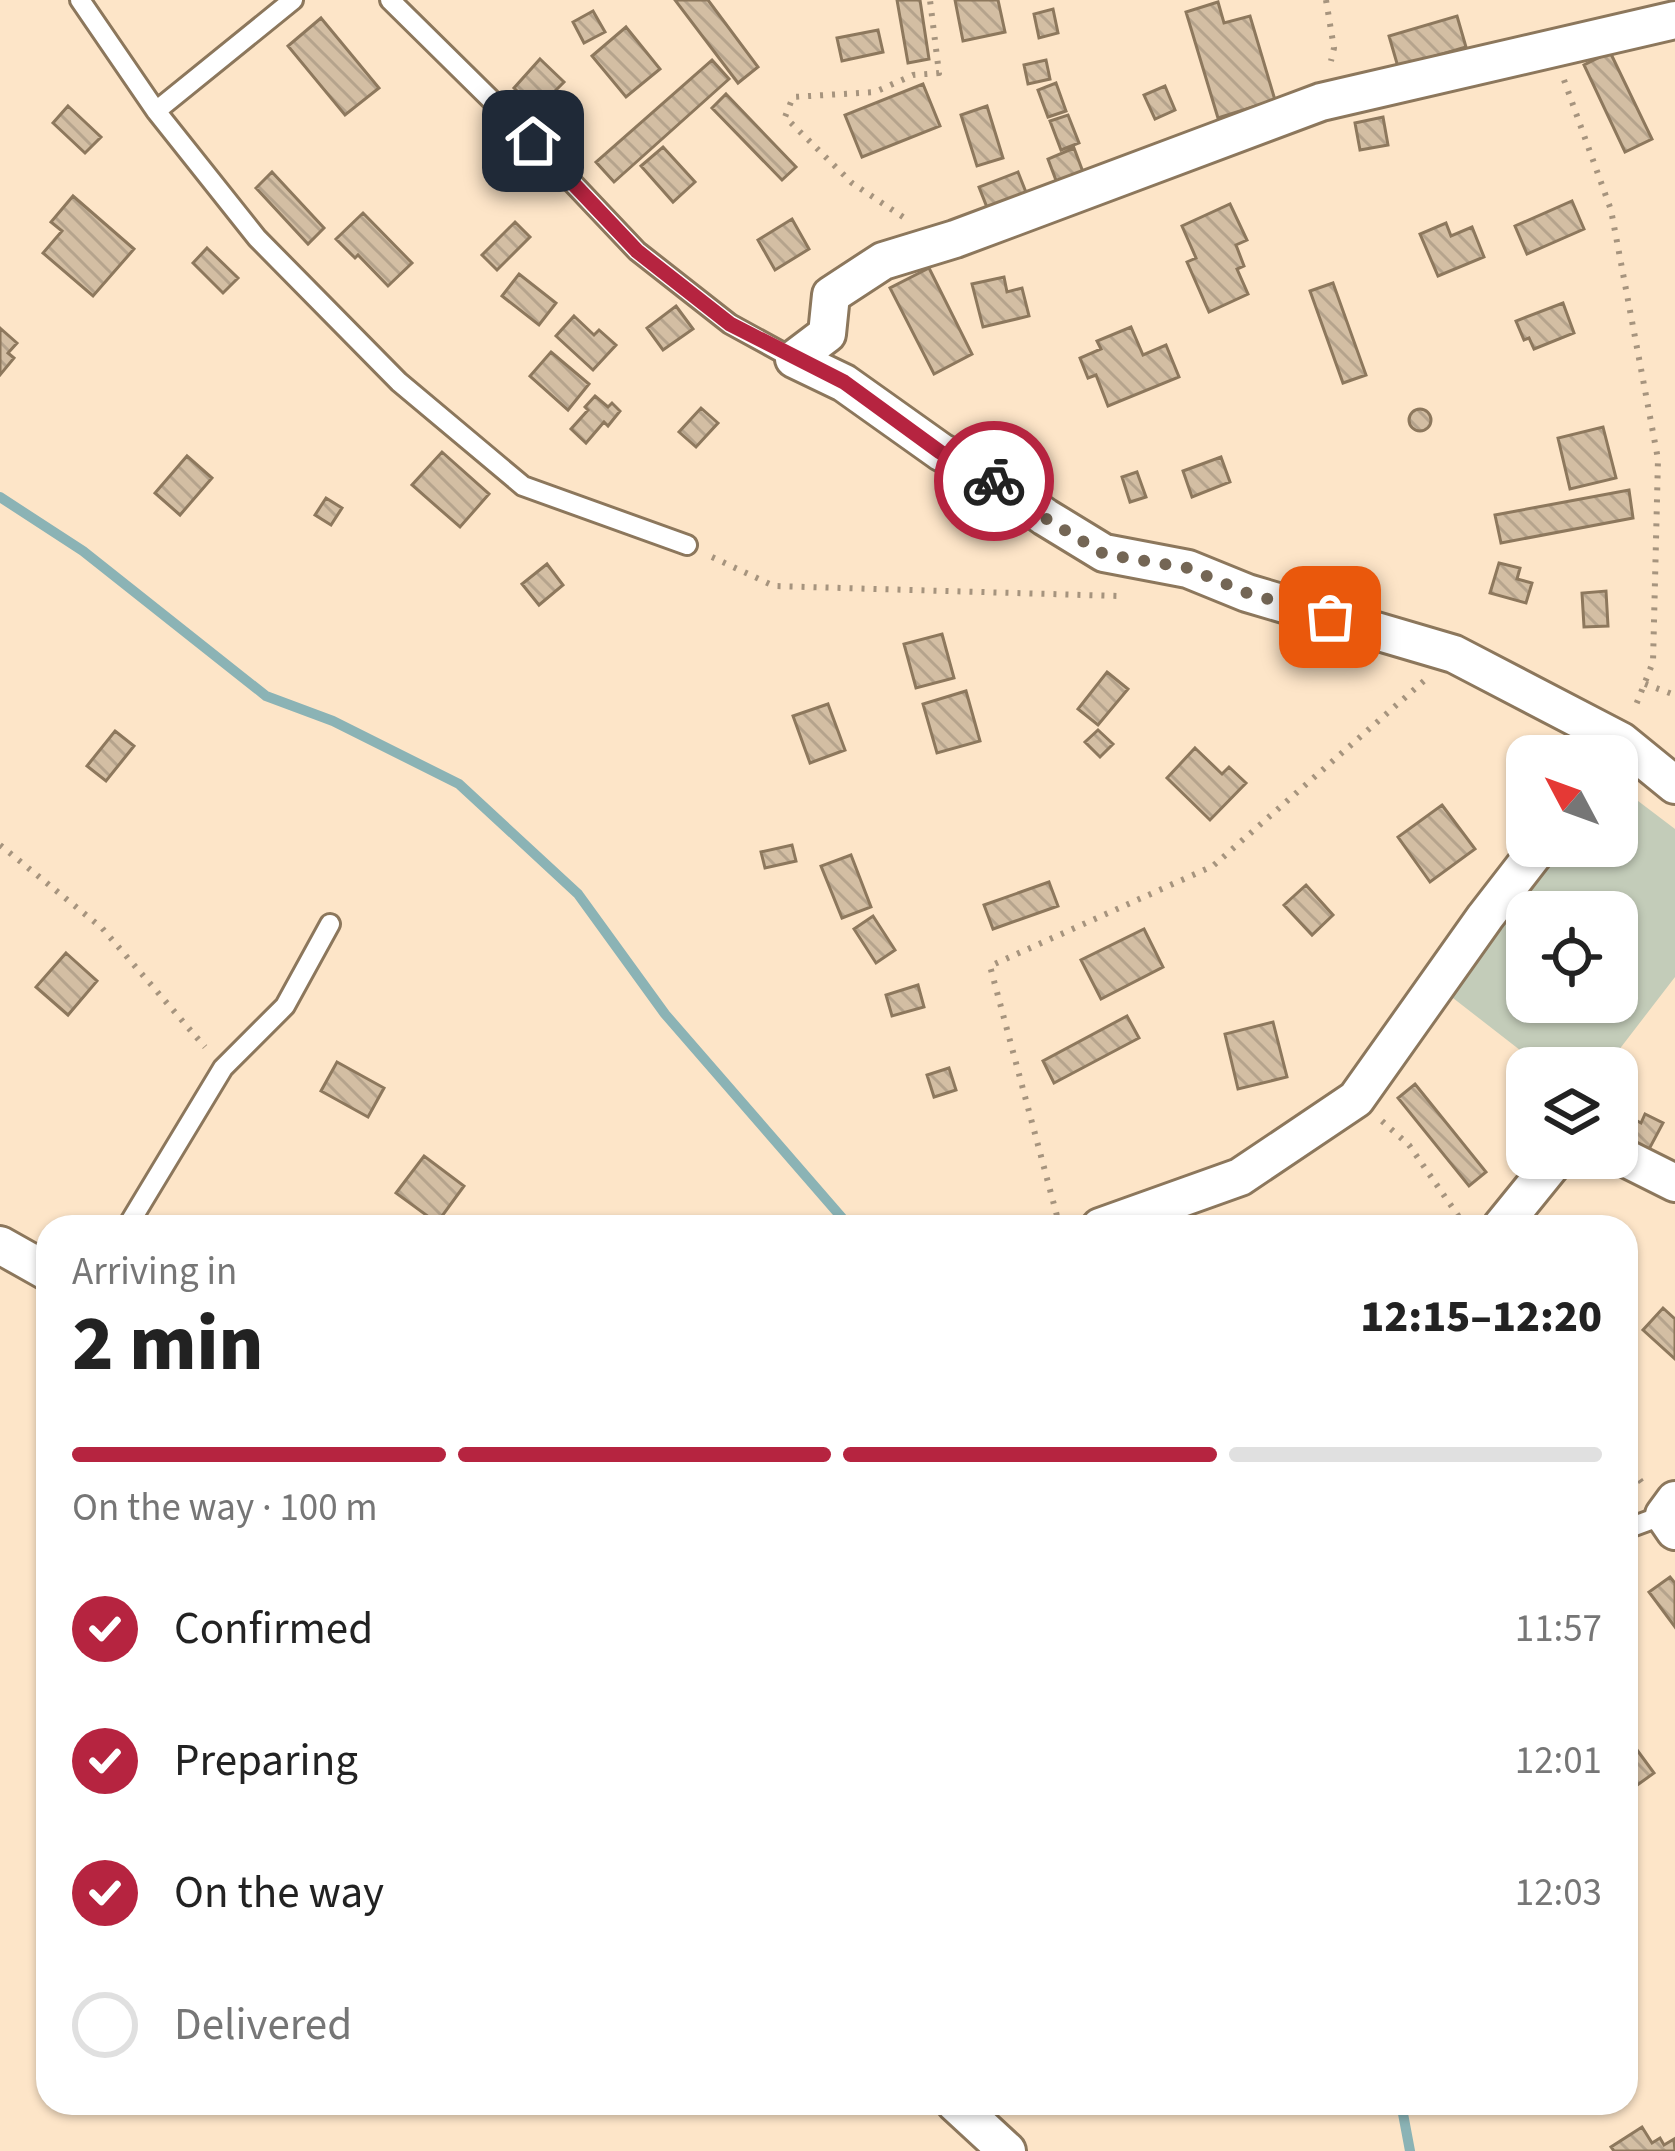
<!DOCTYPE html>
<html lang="en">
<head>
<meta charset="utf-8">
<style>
  body { margin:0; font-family:"Source Sans 3",sans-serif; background:#f2f2f2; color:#222; height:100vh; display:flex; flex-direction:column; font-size:45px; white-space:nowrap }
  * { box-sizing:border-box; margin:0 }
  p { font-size:39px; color:#767676 }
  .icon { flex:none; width:66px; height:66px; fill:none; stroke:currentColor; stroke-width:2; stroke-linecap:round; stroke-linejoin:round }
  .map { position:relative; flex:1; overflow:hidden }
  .details { position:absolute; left:36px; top:1215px; width:1602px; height:900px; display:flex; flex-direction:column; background:#fff; border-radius:36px; box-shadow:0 3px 9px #0004 }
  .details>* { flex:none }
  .needle { width:78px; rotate:311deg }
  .tools { position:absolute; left:1506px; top:735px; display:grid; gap:24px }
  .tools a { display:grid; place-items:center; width:132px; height:132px; border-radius:24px; background:#fff; box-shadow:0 3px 9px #0004; font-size:60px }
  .pin { position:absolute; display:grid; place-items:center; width:102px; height:102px; color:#fff; margin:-51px; border-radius:24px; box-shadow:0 6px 18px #0006 }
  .courier { position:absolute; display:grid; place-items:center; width:120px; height:120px; margin:-60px; border:9px solid #b62440; border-radius:50%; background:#fff; color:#222; box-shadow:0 3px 15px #0007 }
  .headline em { font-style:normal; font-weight:800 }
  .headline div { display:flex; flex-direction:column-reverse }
  .headline { display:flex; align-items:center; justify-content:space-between; height:204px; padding:0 36px }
  h1 { font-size:78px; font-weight:800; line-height:90px }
  .bar { display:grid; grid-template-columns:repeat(4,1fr); gap:18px 12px; align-content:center; height:144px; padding:0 36px }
  .bar i { height:15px; border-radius:9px; background:#e0e0e0 }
  .bar .on { background:#b62440 }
  .bar p { grid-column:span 4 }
  ol { padding:0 36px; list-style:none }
  li { display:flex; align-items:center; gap:36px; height:132px }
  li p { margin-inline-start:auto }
  li .icon { padding:12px; border-radius:50%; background:#b62440; color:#fff; stroke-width:4 }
  li:last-child { color:#767676 }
  li i { width:66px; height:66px; border:6px solid #e0e0e0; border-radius:50% }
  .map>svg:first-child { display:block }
  .pitch { fill:#c3ccb9; fill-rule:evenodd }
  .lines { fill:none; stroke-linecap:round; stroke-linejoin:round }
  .stream { stroke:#8bb3b5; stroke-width:10 }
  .building { fill:url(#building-back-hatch); stroke:#8d785d; stroke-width:3 }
  .service-casing { stroke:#8c775c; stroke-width:24 }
  .minor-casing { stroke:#8c775c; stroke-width:42 }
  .path { stroke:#a6947e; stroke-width:6; stroke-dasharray:3 9; stroke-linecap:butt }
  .service { stroke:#fff; stroke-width:18 }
  .minor { stroke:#fff; stroke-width:36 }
  .done { stroke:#746655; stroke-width:12; stroke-dasharray:0 21.6 }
  .route { stroke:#b62440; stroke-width:15 }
</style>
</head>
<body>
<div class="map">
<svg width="1675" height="2151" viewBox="0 0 1675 2151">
  <defs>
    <pattern id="building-back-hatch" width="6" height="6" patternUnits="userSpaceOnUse" patternTransform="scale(3)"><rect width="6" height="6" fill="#d3bea3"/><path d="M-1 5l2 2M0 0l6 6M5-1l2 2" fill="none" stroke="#b5a38c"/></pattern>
  </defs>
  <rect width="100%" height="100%" fill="#fde5c8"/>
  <!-- pitch -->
  <path class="pitch" d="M1617,785L1675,829V977L1605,1068H1543L1444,991L1556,846H1617ZM1527,912H1617V1002H1527Z"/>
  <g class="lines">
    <!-- stream -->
    <path class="stream" d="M0,497L83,551L266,696L333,721L459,784L578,894L665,1014L850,1227
      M1401,2103L1410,2151"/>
  </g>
  <!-- building -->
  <path class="building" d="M675,0H708L758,67L738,83Z
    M897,0H920L929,59L908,63Z
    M955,0H998L1005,32L963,41Z
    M1218,2L1224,23L1250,16L1275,100L1218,118L1186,12Z
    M1053,9L1058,33L1039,38L1034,14Z
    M593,11L605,32L584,43L573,22Z
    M1457,16L1466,47L1398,67L1389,36Z
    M321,18L379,88L345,115L288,46Z
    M626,27L660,69L626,97L592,56Z
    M878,30L883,52L842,61L837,38Z
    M1610,52L1652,139L1625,152L1584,65Z
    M540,59L564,82L536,110L514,88Z
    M712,60L729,79L614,182L596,162Z
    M1046,60L1050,79L1028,84L1024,65Z
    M1056,83L1066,111L1048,117L1038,90Z
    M923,84L940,126L862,157L845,115Z
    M1165,86L1175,110L1155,119L1144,95Z
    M726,94L796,167L782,180L712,108Z
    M68,106L101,137L85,153L53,123Z
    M987,106L1003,158L977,166L961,115Z
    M1068,115L1079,143L1061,150L1050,121Z
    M1383,117L1388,145L1360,150L1355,123Z
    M663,147L695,182L673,202L641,166Z
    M1074,148L1086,180L1060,191L1048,159Z
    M272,172L324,228L308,244L256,188Z
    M1018,172L1029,200L990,215L979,187Z
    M73,196L134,249L93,296L43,253L62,231L51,222Z
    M1572,201L1584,229L1527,254L1515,226Z
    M1230,204L1247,240L1236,245L1244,266L1237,269L1248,294L1209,312L1187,262L1196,258L1182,226Z
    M363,213L412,263L388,286L358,255L355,258L336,239Z
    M792,219L809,249L775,270L758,240Z
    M515,222L530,237L497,270L482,255Z
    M1446,223L1451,236L1472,227L1484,257L1438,276L1420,234Z
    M207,248L238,278L223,293L193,263Z
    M929,268L972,354L934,374L890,288Z
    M519,274L556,303L539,325L502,296Z
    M1004,277L1007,292L1022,288L1029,316L983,327L972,284Z
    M1333,283L1366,375L1343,383L1310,291Z
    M1563,303L1574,333L1534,349L1529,338L1524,340L1516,321Z
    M676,306L693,329L663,350L647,328Z
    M574,316L594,335L599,330L616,345L593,370L556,336Z
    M1131,327L1143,355L1166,345L1179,377L1108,406L1096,375L1088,378L1080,358L1101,349L1097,341Z
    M0,328L17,343L8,353L14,358L0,375Z
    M551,352L589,384L568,410L530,376Z
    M595,396L608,407L612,403L620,411L608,426L604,422L586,443L571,429L588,410L585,407Z
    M701,408L718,423L696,447L679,432Z
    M1409 420a11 11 0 1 1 22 0a11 11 0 1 1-22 0Z
    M1603,427L1616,478L1570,489L1558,438Z
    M442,452L489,494L460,527L412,485Z
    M187,456L212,478L180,515L155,493Z
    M1221,457L1230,482L1192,497L1183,471Z
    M1137,472L1146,497L1130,502L1122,477Z
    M1629,490L1633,518L1501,543L1495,515Z
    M326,498L342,508L331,525L315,515Z
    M1499,563L1520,568L1517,579L1532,583L1526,603L1490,593Z
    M547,564L563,585L539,605L522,584Z
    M1606,591L1608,626L1584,627L1582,593Z
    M942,634L954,678L916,688L904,644Z
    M1107,672L1128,689L1098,725L1078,709Z
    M966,691L980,741L937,753L923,704Z
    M828,704L845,750L810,763L793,716Z
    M1098,730L1113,744L1100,757L1085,742Z
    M115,731L134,746L106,781L87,766Z
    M1195,748L1222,774L1229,767L1246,783L1210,820L1167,778Z
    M1442,805L1475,849L1430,882L1398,837Z
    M792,845L796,861L765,868L761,852Z
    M851,855L871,907L842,918L821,866Z
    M1049,882L1058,906L993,929L984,905Z
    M1306,885L1333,915L1312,935L1284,905Z
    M873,916L895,950L876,963L854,929Z
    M1144,929L1163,967L1101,999L1081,960Z
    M66,953L97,981L68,1015L36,987Z
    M918,985L924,1007L892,1016L886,995Z
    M1127,1016L1139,1038L1054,1083L1043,1061Z
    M1273,1022L1287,1077L1238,1089L1225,1034Z
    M337,1062L384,1088L368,1117L321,1091Z
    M949,1068L956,1090L934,1097L927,1075Z
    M1415,1084L1486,1172L1469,1186L1398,1098Z
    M1619,1111L1641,1123L1645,1114L1663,1123L1647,1153L1617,1137Z
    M424,1156L464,1186L437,1223L396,1193Z
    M1663,1308L1675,1319V1359L1643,1330Z
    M1670,1577L1675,1583V1627L1649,1592Z
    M1626,1735L1654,1773L1629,1791L1626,1787Z
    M1642,2127L1652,2143L1660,2138L1664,2145L1674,2139L1675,2151H1614L1611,2147Z"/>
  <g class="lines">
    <!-- service casing -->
    <g class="service-casing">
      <path id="service" d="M80,0L156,111L257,238L399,382L523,486L687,545
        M390,0L533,141L637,251L730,324L794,359
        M156,111L293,0
        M127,1227L223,1068L285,1006L330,924
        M1626,1529L1664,1515"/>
    </g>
    <!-- minor casing -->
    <g class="minor-casing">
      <path id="minor" d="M1675,20L1321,102L955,239L883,261L831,295L827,334L794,359L844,383L941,452L992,479L1045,517L1104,553L1188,569L1247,593L1454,654L1621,741L1675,785
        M1617,1154L1675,1183
        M1100,1227L1240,1177L1356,1099L1485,917L1540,846
        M1501,1227L1557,1158
        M0,1245L48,1272
        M1675,1500L1664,1515L1675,1531
        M955,2103L1007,2151"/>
    </g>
    <!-- path -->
    <path class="path" d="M1326,0L1334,48L1331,61
      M1564,80L1611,210L1658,459L1653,662L1634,710
      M903,217L852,183L785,117L793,97L875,92L913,75L939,73L930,0
      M712,557L774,586L1118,596
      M1645,684L1675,695
      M0,845L102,928L205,1047
      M1382,1121L1409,1145L1466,1227
      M1060,1227L990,966L1213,866L1425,680
      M1626,1460L1642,1483"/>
    <!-- service -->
    <use href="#service" class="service"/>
    <!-- minor -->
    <use href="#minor" class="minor"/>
  </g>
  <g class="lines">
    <!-- done -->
    <path class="done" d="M994,481L1045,518L1104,554L1188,568L1247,593L1330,617"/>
    <!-- route -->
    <path class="route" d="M533,141L637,251L730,324L844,382L940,452L994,481"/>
  </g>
</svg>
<div class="tools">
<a><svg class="needle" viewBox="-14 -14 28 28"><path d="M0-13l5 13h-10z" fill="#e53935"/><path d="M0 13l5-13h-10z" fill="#767676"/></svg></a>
<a><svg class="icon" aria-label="locate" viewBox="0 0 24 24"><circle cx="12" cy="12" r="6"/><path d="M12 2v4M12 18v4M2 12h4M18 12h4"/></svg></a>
<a><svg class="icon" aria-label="layers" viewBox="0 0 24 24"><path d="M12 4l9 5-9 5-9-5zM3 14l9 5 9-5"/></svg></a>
</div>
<div class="pin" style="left:1330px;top:617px;background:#ea580c"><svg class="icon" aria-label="bag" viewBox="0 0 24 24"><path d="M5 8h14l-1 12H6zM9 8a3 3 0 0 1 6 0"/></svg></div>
<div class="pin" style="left:533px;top:141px;background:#1f2937"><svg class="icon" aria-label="home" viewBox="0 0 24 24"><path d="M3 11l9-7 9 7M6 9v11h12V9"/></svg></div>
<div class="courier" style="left:994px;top:481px"><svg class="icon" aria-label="bike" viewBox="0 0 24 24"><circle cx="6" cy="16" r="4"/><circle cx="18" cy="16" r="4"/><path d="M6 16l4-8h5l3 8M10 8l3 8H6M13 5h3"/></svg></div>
<section class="details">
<div class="headline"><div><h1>2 min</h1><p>Arriving in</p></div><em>12:15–12:20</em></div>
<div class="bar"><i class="on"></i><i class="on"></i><i class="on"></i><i></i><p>On the way · 100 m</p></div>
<ol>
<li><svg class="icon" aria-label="check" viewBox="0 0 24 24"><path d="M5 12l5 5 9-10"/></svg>Confirmed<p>11:57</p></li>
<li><svg class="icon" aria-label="check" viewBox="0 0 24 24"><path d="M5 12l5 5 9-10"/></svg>Preparing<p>12:01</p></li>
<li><svg class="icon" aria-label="check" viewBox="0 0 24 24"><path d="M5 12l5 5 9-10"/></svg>On the way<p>12:03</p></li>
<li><i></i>Delivered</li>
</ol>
</section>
</div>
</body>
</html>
